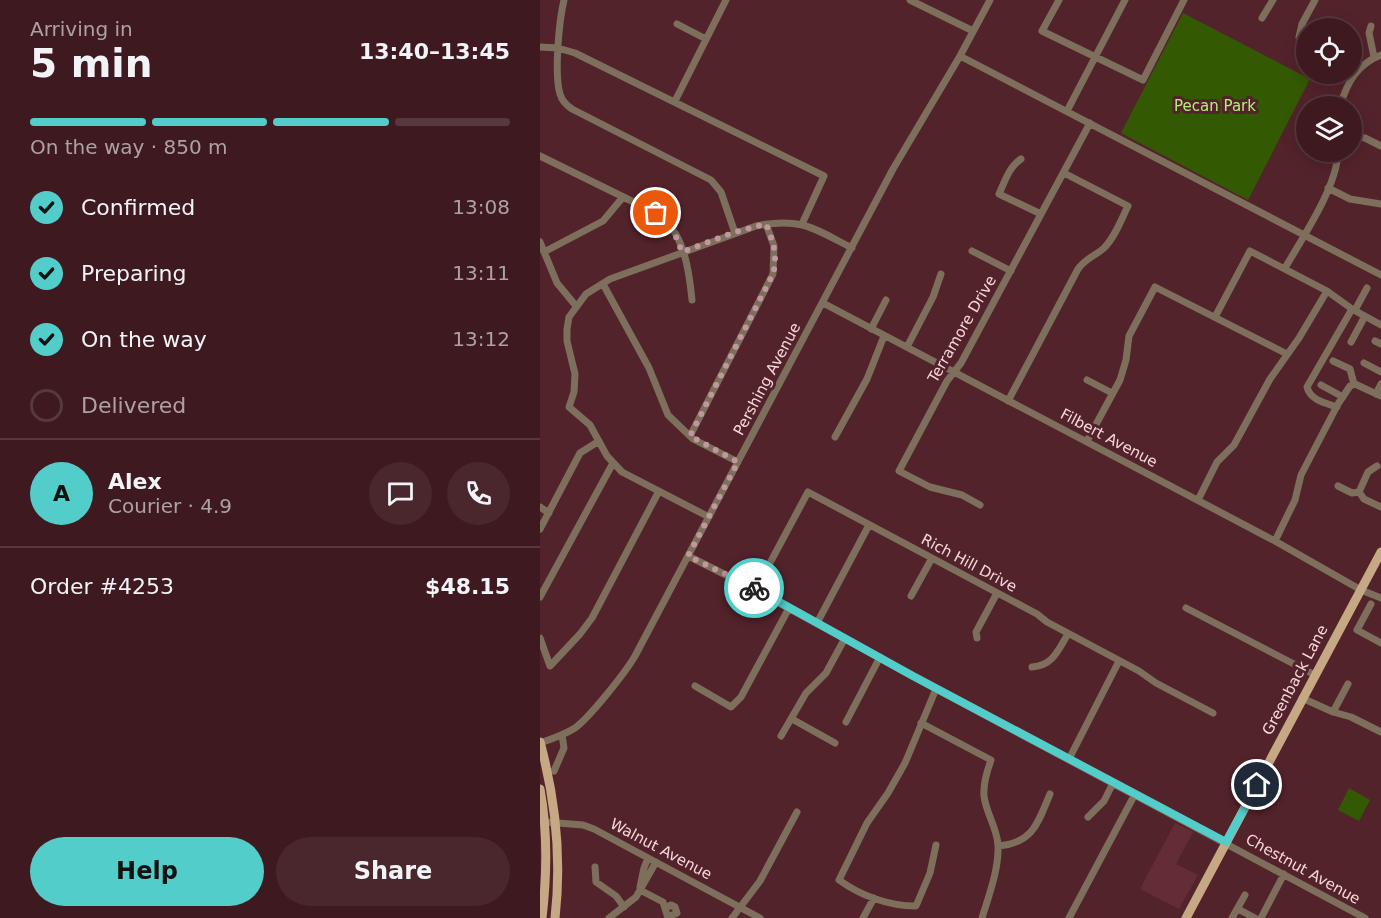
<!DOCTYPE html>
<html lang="en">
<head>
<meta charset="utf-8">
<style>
  body { margin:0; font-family:"DejaVu Sans",sans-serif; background:#49272d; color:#f1f3f6; height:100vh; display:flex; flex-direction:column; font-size:22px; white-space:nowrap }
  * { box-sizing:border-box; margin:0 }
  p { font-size:20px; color:#ada1a5 }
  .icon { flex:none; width:33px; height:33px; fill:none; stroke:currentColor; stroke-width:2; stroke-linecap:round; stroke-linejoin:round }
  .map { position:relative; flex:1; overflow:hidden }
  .side { display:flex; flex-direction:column; background:#3e1a20; width:540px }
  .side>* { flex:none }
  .fabs { position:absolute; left:756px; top:18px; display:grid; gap:12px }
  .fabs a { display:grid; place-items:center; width:66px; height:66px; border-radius:50%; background:#3e1a20; box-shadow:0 3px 15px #0003,0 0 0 2px #57383e; font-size:30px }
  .pin { position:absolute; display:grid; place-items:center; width:51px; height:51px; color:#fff; margin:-26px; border:3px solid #fff; border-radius:50%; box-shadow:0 2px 6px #0007 }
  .courier { position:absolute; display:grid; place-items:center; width:60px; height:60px; margin:-30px; border:4px solid #53cdc9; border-radius:50%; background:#fff; color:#222; box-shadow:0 2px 8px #0007 }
  .summary em { font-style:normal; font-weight:700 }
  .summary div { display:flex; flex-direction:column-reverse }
  .summary { display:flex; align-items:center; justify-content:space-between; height:102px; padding:0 30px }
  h1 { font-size:39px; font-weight:700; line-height:45px }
  .bar { display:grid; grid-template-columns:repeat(4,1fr); gap:9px 6px; align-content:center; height:72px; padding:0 30px }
  .bar i { height:8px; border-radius:4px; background:#57383e }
  .bar .active { background:#53cdc9 }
  .bar p { grid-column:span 4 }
  .line { display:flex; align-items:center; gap:15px; padding:0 30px; border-top:2px solid #57383e }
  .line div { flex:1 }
  .round { display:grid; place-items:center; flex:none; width:63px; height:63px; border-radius:32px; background:#49272d }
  ol { padding:0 30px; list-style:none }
  li { display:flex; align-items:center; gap:18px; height:66px }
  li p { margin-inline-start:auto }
  li .icon { padding:6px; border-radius:50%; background:#53cdc9; color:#111; stroke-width:4 }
  li:last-child { color:#ada1a5 }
  li i { width:33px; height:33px; border:3px solid #57383e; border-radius:50% }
  .primary-button { display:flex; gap:12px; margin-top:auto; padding:12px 30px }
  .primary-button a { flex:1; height:69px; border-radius:36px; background:#53cdc9; color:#111; font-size:24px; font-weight:700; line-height:69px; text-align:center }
  .primary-button a+a { background:#49272d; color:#f1f3f6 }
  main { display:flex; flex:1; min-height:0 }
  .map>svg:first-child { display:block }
  .built { fill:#632c36 }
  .green { fill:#345903 }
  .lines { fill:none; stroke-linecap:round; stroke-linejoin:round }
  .minor { stroke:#7e6f5d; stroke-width:7 }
  .major { stroke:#c7a884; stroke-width:9 }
  .done { stroke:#be989d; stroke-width:6; stroke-dasharray:0 10.8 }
  .route { stroke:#53cdc9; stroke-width:8 }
  .labels { text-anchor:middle; stroke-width:6; stroke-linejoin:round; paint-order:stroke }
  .park-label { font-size:15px; fill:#b2ef7d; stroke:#53232b }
  .street-label { font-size:15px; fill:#f7d7da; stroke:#53232b }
</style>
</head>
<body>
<main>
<section class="side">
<div class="summary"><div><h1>5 min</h1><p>Arriving in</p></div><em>13:40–13:45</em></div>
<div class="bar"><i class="active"></i><i class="active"></i><i class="active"></i><i></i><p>On the way · 850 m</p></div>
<ol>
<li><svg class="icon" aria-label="check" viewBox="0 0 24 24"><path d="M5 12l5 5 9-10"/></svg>Confirmed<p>13:08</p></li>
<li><svg class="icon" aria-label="check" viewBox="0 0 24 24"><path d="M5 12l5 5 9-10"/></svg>Preparing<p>13:11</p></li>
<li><svg class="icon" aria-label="check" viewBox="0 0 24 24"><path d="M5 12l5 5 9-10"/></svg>On the way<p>13:12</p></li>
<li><i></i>Delivered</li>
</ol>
<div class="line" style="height:108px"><b class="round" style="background:#53cdc9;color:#111">A</b><div><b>Alex</b><p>Courier · 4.9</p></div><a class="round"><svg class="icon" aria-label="chat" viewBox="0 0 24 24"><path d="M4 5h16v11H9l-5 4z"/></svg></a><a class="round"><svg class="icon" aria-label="phone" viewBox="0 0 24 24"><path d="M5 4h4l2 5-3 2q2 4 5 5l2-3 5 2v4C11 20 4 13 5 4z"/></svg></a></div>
<div class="line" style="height:78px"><div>Order #4253</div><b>$48.15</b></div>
<div class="primary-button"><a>Help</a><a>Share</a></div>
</section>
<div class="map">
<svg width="841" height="918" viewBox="0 0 841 918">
  <rect width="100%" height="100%" fill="#53232b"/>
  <!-- built -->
  <path class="built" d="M635,823L653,832L636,864L658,875L639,909L600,889Z"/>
  <!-- green -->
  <path class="green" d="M643,13L770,79L708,200L581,133Z
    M809,788L830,800L819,821L798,810Z"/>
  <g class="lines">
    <!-- minor -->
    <path class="minor" d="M24,0C19,21 14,74 20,94C22,101 26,105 32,109L171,180L181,192L195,233
      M370,0L433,31
      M519,0L502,31L603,80L644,0
      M722,18L733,0
      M137,24L166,39
      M831,26L829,33L834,57
      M759,37L762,24L775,0
      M0,47L18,48L35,53L284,176L262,224
      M420,56L841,275
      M135,101L186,0
      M800,106C807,83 817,64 841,55
      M527,111L585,0
      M812,136L825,138L841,146
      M0,156L116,213C144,231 149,269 152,300
      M481,159C469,167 465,181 459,194L501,214
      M788,188L810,199L841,204
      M0,242L17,283L36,306
      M432,251L471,271
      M4,252L63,221L83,197
      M745,268C763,237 797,187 798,152
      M63,284L109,368L128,415L153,439L198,462
      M787,291L812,309L841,325
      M283,303L735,541L821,590L841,598
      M815,310L827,288
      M331,329L346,300
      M835,341L841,344
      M811,342L825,316
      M367,347L393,297L401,274
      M793,361L810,369L814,384
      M824,363L841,372
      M547,380L572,393
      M781,385L803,397
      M836,394L841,384
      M468,401L538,269C546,258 555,256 564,248C575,237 581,220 588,206L524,173
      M797,407C785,403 770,400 767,387L812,309
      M150,436L233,274L234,246L226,224
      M295,437L327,379L344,336
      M547,441L580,380L586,360L589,336L615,287L747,354
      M837,466L828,472L819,492L824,499L841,507
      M798,486L812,493L819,492
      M658,500L677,462L694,445L730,379L759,338L787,291L710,251L675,317
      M440,505L422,495L390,487L359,471L407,381L421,363L550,123
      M0,507L9,513
      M169,517L82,472L67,456L50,425L29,407L34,392L35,374L27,341V329L29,317L46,294L70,279L216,226C261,217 273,228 312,248
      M0,529L40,453L59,441
      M735,541L755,500L761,475L798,404L810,386L815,384L841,396
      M148,556C232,597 313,644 396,689C539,765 682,841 825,918
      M216,589L268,492L497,614L507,622L599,671L616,683L673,713
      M371,596L392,558
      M0,597L73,463
      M831,604L817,630L841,643
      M646,608L775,675
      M277,623L329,525
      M0,638L10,666L40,634L52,618L119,491
      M437,638L436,632L457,593
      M492,667C513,666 518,650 528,634
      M155,686L191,707L201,697L249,608
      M762,698L793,712L811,717L841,732
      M793,712L808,684
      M252,719L295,743
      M306,722L340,657
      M381,723L451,760C447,771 443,784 444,796C446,813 457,828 458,845C459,869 449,895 442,918
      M241,736L266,693L286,673L305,638
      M0,743C12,739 24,735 35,728C50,717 85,673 95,656L353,169L420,56L450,0
      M529,759L579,661
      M14,771L24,748L22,735
      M548,817L564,801L573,783
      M5,822L43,825L54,829L220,918
      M396,845L390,873L376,906C349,906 321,896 299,880L327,823L348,793L365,763L396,689
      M458,846C494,843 498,822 510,794
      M55,867L56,882L76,896L84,907
      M100,887L104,868L108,858
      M100,890L123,902L128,918
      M125,908L131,905L135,907L137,913L128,917
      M698,909L715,918
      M69,918L96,897L116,862
      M192,918L220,881L257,812
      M323,918L334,898
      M529,918L595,794
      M692,918L705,895
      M721,918L744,874"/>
    <!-- major -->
    <path class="major" d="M0,742C16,801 22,857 15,918
      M0,789C8,832 7,875 2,918
      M646,918L841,552"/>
  </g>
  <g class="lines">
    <!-- done -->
    <path class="done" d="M116,213L132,227L142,252L195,232L226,224C233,241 238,256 233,274L150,436L198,462L148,556L214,588"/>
    <!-- route -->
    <path class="route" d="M214,588L373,676L686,842L717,785"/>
  </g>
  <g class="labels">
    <!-- park labels -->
    <g class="park-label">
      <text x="675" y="111">Pecan Park</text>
    </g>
    <!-- street labels -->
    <g class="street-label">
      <text transform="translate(422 329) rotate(-60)" y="5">Terramore Drive</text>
      <text transform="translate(227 379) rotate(-62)" y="5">Pershing Avenue</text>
      <text transform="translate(569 438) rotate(28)" y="5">Filbert Avenue</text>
      <text transform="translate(429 563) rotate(28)" y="5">Rich Hill Drive</text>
      <text transform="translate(755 680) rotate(-62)" y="5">Greenback Lane</text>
      <text transform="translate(121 849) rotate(28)" y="5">Walnut Avenue</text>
      <text transform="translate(763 869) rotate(29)" y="5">Chestnut Avenue</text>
    </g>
  </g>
</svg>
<div class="fabs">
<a><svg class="icon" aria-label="locate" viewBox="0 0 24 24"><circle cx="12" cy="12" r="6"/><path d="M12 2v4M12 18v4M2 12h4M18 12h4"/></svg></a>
<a><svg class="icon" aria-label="layers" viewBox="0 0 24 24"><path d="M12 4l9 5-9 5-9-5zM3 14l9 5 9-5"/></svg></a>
</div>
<div class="pin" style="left:116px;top:213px;background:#ea580c"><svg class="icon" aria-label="bag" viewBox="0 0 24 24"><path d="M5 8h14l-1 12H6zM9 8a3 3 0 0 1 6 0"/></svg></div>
<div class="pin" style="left:717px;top:785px;background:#1f2937"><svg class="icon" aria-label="home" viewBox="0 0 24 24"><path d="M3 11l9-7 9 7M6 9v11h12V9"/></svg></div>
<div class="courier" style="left:214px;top:588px"><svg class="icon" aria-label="bike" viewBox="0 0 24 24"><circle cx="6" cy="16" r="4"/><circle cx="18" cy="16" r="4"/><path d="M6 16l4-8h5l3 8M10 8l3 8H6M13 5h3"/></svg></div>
</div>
</main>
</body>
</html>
